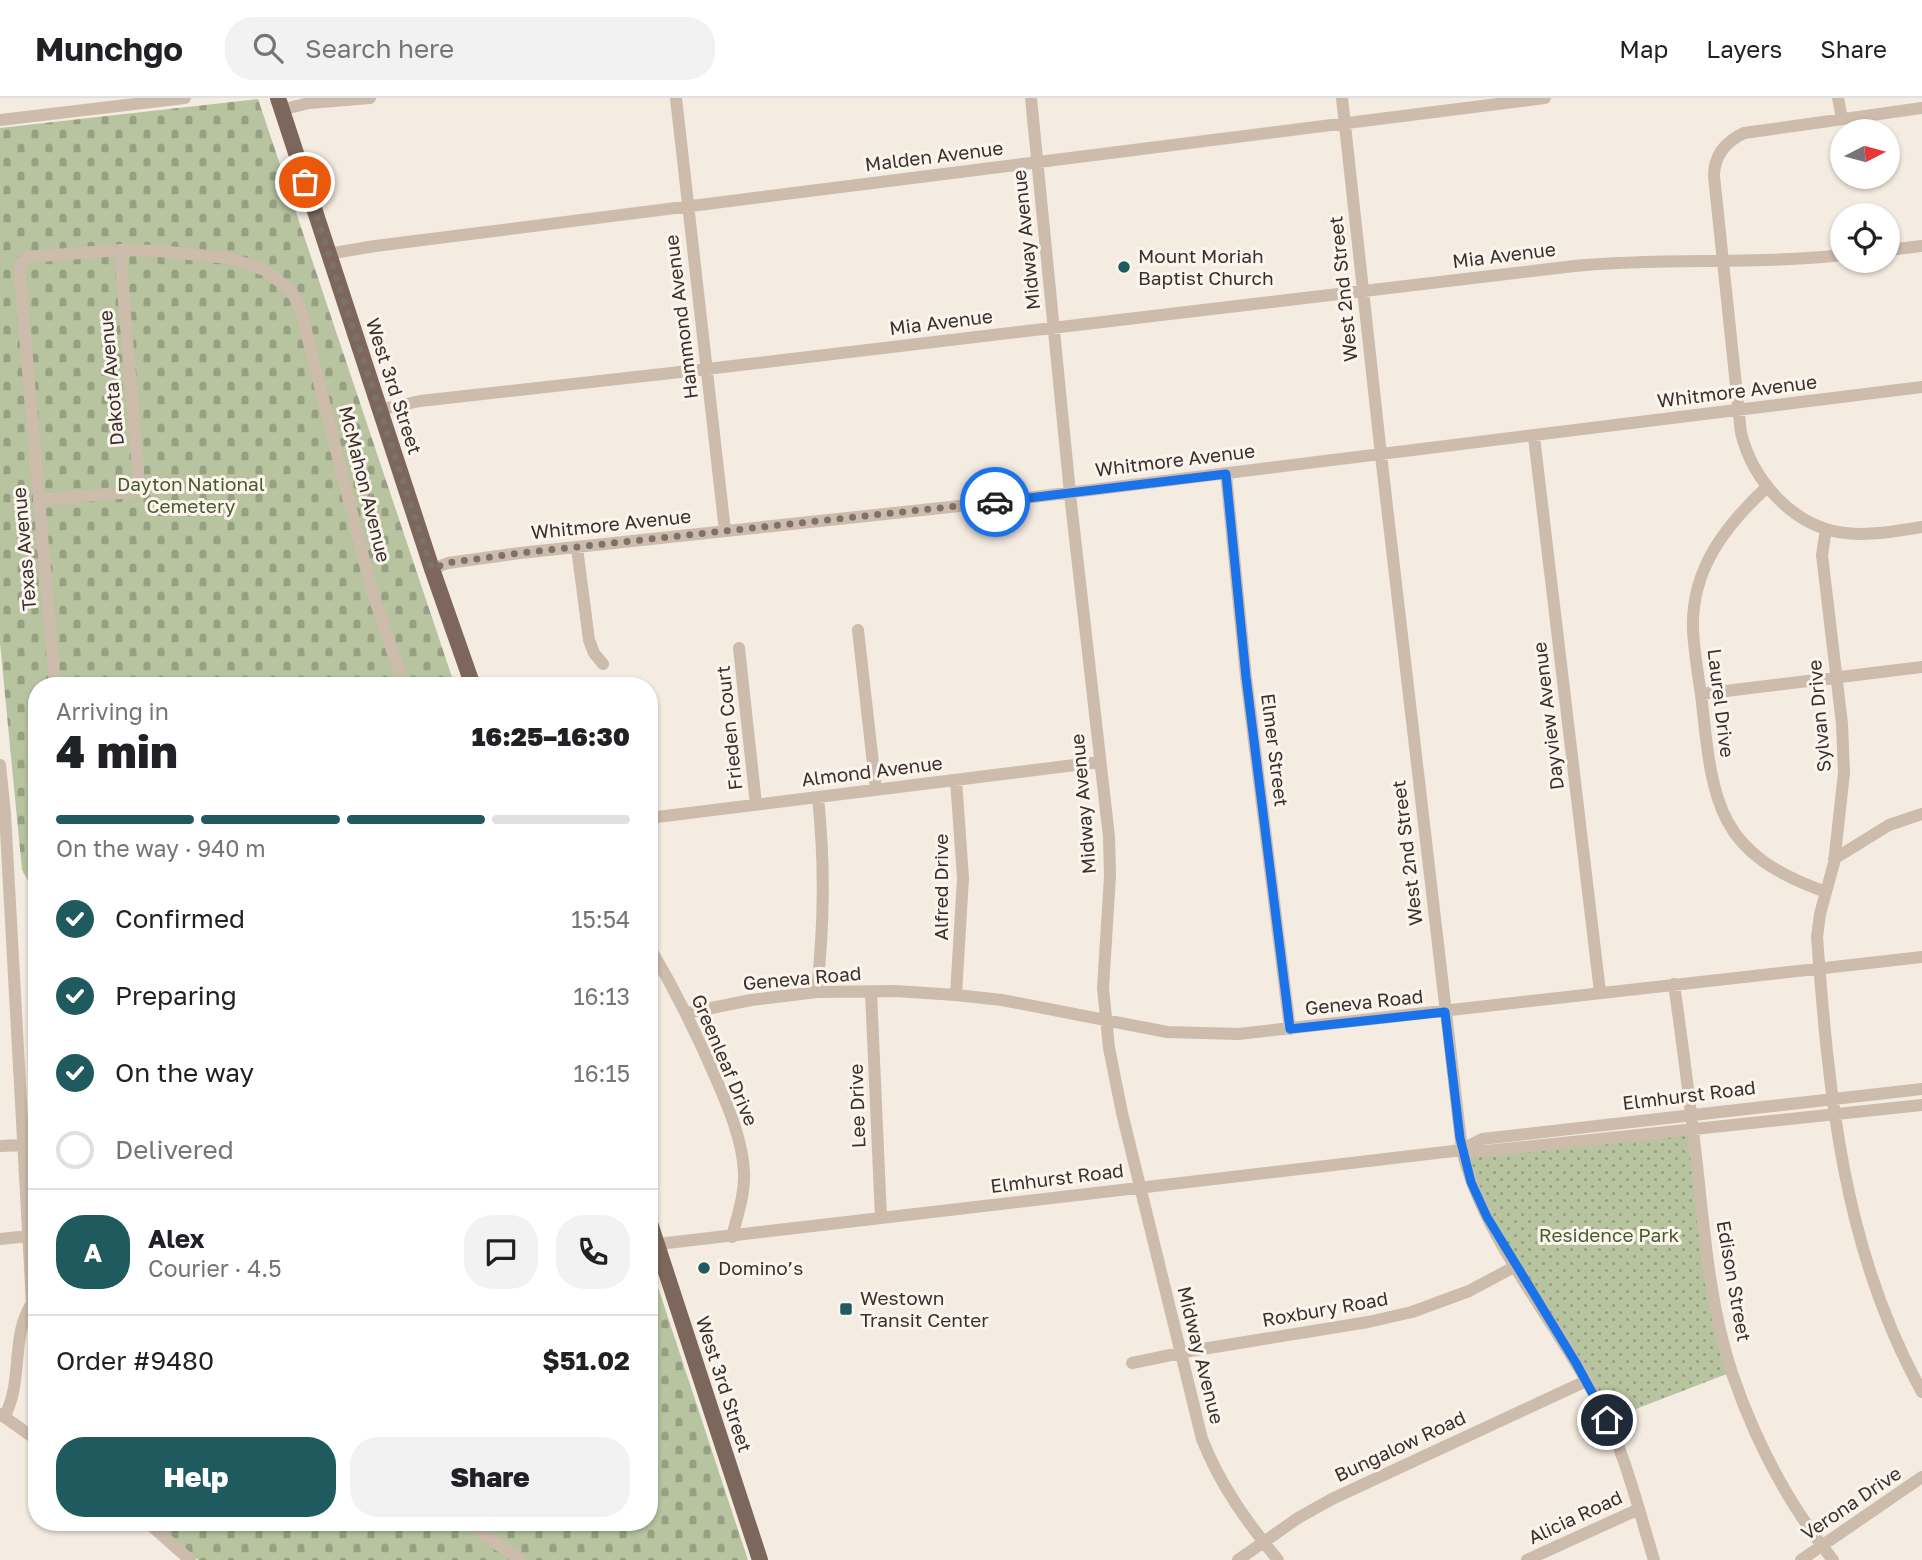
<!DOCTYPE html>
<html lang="en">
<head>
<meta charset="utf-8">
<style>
  body { margin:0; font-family:"Golos Text",sans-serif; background:#f2f2f2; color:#202124; height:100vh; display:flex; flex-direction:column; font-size:26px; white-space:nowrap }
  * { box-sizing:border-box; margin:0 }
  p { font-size:23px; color:#757577 }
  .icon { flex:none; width:38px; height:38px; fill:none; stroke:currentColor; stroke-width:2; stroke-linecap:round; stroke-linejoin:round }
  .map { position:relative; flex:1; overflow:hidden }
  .details { position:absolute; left:28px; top:579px; width:630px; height:854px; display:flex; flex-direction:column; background:#fff; border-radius:28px; box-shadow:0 2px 5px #0004 }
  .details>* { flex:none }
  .needle { width:46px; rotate:84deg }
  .controls { position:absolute; left:1830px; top:21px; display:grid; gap:14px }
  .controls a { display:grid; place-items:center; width:70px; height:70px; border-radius:50%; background:#fff; box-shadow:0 2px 5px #0004; font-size:35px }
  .pin { position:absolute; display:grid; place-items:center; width:60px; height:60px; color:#fff; margin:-30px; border:4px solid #fff; border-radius:50%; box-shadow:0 2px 7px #0007 }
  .courier { position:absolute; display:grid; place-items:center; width:70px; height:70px; margin:-35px; border:5px solid #1a73e8; border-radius:50%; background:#fff; color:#222; box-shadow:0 2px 9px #0007 }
  .summary em { font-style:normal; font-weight:800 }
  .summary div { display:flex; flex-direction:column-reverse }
  .summary { display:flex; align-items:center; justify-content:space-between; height:119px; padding:0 28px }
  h1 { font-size:46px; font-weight:800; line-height:52px }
  .bar { display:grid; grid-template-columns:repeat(4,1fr); gap:10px 7px; align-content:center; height:84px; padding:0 28px }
  .bar i { height:9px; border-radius:5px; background:#e0e0e0 }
  .bar .current { background:#1f5a5e }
  .bar p { grid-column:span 4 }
  .line { display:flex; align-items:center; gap:18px; padding:0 28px; border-top:2px solid #e0e0e0 }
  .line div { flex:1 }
  .round { display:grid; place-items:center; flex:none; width:74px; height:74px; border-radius:28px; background:#f2f2f2 }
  ol { padding:0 28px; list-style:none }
  li { display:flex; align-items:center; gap:21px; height:77px }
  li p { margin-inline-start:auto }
  li .icon { padding:7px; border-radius:50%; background:#1f5a5e; color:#fff; stroke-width:4 }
  li:last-child { color:#757577 }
  li i { width:38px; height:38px; border:4px solid #e0e0e0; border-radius:50% }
  .primary-button { display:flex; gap:14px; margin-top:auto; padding:14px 28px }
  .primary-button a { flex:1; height:80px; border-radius:28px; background:#1f5a5e; color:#fff; font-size:28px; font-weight:800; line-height:80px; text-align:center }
  .primary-button a+a { background:#f2f2f2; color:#202124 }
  header { display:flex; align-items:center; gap:42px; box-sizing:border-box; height:98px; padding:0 35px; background:#fff; border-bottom:2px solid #e0e0e0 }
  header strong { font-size:33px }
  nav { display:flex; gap:38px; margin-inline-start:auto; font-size:24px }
  .search { width:490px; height:63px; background:#f2f2f2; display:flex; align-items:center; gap:18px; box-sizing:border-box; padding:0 24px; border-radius:28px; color:#757577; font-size:26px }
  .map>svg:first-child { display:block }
  .cemetery { fill:url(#cemetery-stones) }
  .park { fill:url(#park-dots) }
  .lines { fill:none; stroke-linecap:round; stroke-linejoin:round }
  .minor { stroke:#cdbbac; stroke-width:12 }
  .major { stroke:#7d675c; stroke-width:16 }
  .done { stroke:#7c716b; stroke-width:7; stroke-dasharray:0 12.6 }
  .route { stroke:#1a73e8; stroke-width:9 }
  .poi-dot { fill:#1f5a5e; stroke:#fbf5ee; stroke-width:2.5 }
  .labels { text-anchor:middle; stroke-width:6; stroke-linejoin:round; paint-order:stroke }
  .street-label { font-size:19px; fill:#3b302b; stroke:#fbf5ee }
  .poi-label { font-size:19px; fill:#3b302b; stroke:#fbf5ee; text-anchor:start }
  .park-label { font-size:19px; fill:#4a5a2e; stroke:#fbf5ee }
</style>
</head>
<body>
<header>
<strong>Munchgo</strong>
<div class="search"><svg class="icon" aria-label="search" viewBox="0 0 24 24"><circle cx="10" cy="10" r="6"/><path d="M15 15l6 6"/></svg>Search here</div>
<nav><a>Map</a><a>Layers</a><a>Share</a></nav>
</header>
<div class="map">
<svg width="1922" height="1462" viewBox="0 0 1922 1462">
  <defs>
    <pattern id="cemetery-stones" width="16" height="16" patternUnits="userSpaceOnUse" patternTransform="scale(1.75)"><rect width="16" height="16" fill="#b8c4a0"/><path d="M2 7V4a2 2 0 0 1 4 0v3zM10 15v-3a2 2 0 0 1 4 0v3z" fill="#97a083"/></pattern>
    <pattern id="park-dots" width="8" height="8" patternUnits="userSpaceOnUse" patternTransform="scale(1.75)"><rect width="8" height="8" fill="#b8c4a0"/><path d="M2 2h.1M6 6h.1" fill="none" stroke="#97a083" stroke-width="1.8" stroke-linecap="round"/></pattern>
  </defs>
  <rect width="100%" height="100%" fill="#f4ebe1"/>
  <!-- cemetery -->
  <path class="cemetery" d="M258,1L455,588H37V798L22,772L0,545V30Z
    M649,1162L748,1462H198L154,1425L649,1424Z"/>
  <!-- park -->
  <path class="park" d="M1693,1031L1701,1099L1732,1274L1607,1322L1516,1168L1462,1052Z"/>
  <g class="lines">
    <!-- minor -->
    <path class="minor" d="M676,0L725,433
      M1031,0L1071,405L1109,739L1110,778L1103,890L1109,950L1122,1015L1202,1341C1220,1387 1247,1424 1278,1462
      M1342,0L1381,357L1462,1052C1484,1142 1556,1223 1599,1305C1625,1354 1638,1410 1654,1462
      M1838,0L1842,21
      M1922,10L1744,35C1725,44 1714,58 1714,78L1741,335C1753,383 1794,430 1846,435C1870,438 1898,433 1922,429
      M281,12L309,5L370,0
      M0,22L185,0
      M1888,152L1922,148
      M328,156L375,148L1545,0
      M379,312L420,303L707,271L1574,168C1664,159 1753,167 1843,157
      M1534,339L1600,894
      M1226,376L1246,579L1290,931
      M1767,389C1726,427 1691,471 1693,531C1694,556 1699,580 1702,605C1713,709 1719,756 1826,794
      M40,402L131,394L136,391L139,386L121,167V152
      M1826,431L1822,457L1842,626L1844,675L1834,765L1820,816L1817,839C1829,998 1843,1152 1922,1294
      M577,450L589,542L594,555L603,566
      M432,471L448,465L520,455L969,407L1922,289
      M858,532L876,692
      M739,550L756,706
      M55,588L19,167L27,159L121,152L158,153L229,160L265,172L291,193L300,209L371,490L404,588
      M1701,596L1922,569
      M0,667L5,715L32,1205C10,1238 24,1284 4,1319
      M956,682L963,780L956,897
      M649,720L1099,664
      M1834,761L1889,727L1922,716
      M649,848C675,892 697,936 717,983C729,1011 743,1044 744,1075C745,1097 737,1118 732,1139
      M1674,886C1683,949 1691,1013 1698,1076C1705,1143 1711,1212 1732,1275C1755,1343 1789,1407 1833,1462
      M817,894C824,824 825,769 818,699
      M871,894L881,1120
      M687,915L751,902L817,894L895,893L956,897L1002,902L1167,934L1238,936L1922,859
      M0,1048L24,1047L37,1034
      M1462,1051L1482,1041L1922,991
      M0,1141L29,1138
      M650,1147L1462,1052L1486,1053L1922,1007
      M1132,1265L1190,1253L1368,1224L1412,1214L1469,1193L1516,1168
      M0,1316L37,1342
      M147,1424L190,1462
      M470,1424L481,1435L520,1462
      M1238,1462L1298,1420L1332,1401L1586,1283
      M1527,1462L1639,1411
      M1801,1462L1922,1379"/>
    <!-- major -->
    <path class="major" d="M278,0L432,471L473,588
      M649,1122L760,1462"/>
  </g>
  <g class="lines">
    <!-- done -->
    <path class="done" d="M305,84L432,471L447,465L520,455L995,404"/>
    <!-- route -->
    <path class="route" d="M995,404L1226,376L1246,579L1290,931L1445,914L1460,1040L1471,1084L1487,1119L1576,1265L1607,1322"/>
  </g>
  <!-- markers -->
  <g class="poi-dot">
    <circle cx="1124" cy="169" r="7"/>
    <circle cx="704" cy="1170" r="7"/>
    <rect x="839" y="1204" width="14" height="14" rx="3.5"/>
  </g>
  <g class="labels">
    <!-- street labels -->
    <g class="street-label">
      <text transform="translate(934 58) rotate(-7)" y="7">Malden Avenue</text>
      <text transform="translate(1026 142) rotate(-96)" y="7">Midway Avenue</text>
      <text transform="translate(1504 157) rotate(-7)" y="7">Mia Avenue</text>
      <text transform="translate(1343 191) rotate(-96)" y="7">West 2nd Street</text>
      <text transform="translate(681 219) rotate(-97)" y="7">Hammond Avenue</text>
      <text transform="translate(941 224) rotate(-7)" y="7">Mia Avenue</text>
      <text transform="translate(111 280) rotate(-95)" y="7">Dakota Avenue</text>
      <text transform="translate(394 288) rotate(72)" y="7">West 3rd Street</text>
      <text transform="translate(1737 293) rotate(-7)" y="7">Whitmore Avenue</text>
      <text transform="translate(1175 362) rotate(-7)" y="7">Whitmore Avenue</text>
      <text transform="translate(365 386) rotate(76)" y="7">McMahon Avenue</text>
      <text transform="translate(611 426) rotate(-6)" y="7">Whitmore Avenue</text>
      <text transform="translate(24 451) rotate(-95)" y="7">Texas Avenue</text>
      <text transform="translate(1721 605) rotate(83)" y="7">Laurel Drive</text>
      <text transform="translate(1548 618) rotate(-97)" y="7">Dayview Avenue</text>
      <text transform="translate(1819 618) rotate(-95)" y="7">Sylvan Drive</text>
      <text transform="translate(729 630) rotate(-96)" y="7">Frieden Court</text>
      <text transform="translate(1275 652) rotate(83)" y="7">Elmer Street</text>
      <text transform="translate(872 673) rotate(-7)" y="7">Almond Avenue</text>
      <text transform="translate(1083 706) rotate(-95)" y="7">Midway Avenue</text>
      <text transform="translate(1407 755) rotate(-97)" y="7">West 2nd Street</text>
      <text transform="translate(941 789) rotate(-90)" y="7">Alfred Drive</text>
      <text transform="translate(802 880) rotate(-5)" y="7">Geneva Road</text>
      <text transform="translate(1364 904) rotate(-6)" y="7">Geneva Road</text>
      <text transform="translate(725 962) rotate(67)" y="7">Greenleaf Drive</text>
      <text transform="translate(1689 997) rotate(-7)" y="7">Elmhurst Road</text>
      <text transform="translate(857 1008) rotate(-92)" y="7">Lee Drive</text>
      <text transform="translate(1057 1080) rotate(-7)" y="7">Elmhurst Road</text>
      <text transform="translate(1734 1183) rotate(80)" y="7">Edison Street</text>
      <text transform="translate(1325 1211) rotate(-10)" y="7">Roxbury Road</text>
      <text transform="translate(1201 1257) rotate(76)" y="7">Midway Avenue</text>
      <text transform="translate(724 1286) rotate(72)" y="7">West 3rd Street</text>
      <text transform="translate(1400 1348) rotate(-25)" y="7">Bungalow Road</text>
      <text transform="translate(1851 1405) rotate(-34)" y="7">Verona Drive</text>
      <text transform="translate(1575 1419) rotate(-25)" y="7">Alicia Road</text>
    </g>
    <!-- poi labels -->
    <g class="poi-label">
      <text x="1138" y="165">Mount Moriah<tspan x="1138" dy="22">Baptist Church</tspan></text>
      <text x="718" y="1177">Domino’s</text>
      <text x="860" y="1207">Westown<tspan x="860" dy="22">Transit Center</tspan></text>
    </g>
    <!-- park labels -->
    <g class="park-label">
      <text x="191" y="393">Dayton National<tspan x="191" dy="22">Cemetery</tspan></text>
      <text x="1609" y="1144">Residence Park</text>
    </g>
  </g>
</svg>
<div class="controls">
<a><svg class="needle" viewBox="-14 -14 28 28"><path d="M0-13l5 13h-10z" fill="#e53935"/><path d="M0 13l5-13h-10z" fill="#757577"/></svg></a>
<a><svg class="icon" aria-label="locate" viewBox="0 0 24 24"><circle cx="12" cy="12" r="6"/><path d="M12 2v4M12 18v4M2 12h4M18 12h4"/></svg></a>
</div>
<div class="pin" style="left:305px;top:84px;background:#ea580c"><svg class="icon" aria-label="bag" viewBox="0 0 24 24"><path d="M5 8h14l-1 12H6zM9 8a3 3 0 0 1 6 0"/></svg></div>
<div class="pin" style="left:1607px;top:1322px;background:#1f2937"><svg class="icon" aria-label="home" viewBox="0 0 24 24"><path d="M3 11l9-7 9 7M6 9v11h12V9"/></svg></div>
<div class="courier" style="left:995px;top:404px"><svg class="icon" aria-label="car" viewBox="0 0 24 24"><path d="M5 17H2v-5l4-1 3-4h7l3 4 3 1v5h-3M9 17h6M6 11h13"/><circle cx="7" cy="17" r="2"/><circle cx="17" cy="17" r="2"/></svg></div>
<section class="details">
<div class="summary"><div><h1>4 min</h1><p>Arriving in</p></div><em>16:25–16:30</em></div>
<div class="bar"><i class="current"></i><i class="current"></i><i class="current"></i><i></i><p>On the way · 940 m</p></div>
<ol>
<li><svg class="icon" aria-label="check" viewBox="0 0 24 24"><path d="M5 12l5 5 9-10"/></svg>Confirmed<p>15:54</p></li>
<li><svg class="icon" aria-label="check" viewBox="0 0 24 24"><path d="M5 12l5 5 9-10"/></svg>Preparing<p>16:13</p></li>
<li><svg class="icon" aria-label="check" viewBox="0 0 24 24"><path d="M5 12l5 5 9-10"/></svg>On the way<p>16:15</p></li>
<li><i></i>Delivered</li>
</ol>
<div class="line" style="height:126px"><b class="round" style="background:#1f5a5e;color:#fff">A</b><div><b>Alex</b><p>Courier · 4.5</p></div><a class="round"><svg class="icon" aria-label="chat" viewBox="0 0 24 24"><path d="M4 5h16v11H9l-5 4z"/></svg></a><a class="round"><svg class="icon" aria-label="phone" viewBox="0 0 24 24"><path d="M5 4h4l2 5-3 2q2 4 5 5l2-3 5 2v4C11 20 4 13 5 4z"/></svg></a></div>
<div class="line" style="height:91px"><div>Order #9480</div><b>$51.02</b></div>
<div class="primary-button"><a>Help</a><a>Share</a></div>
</section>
</div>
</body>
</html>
